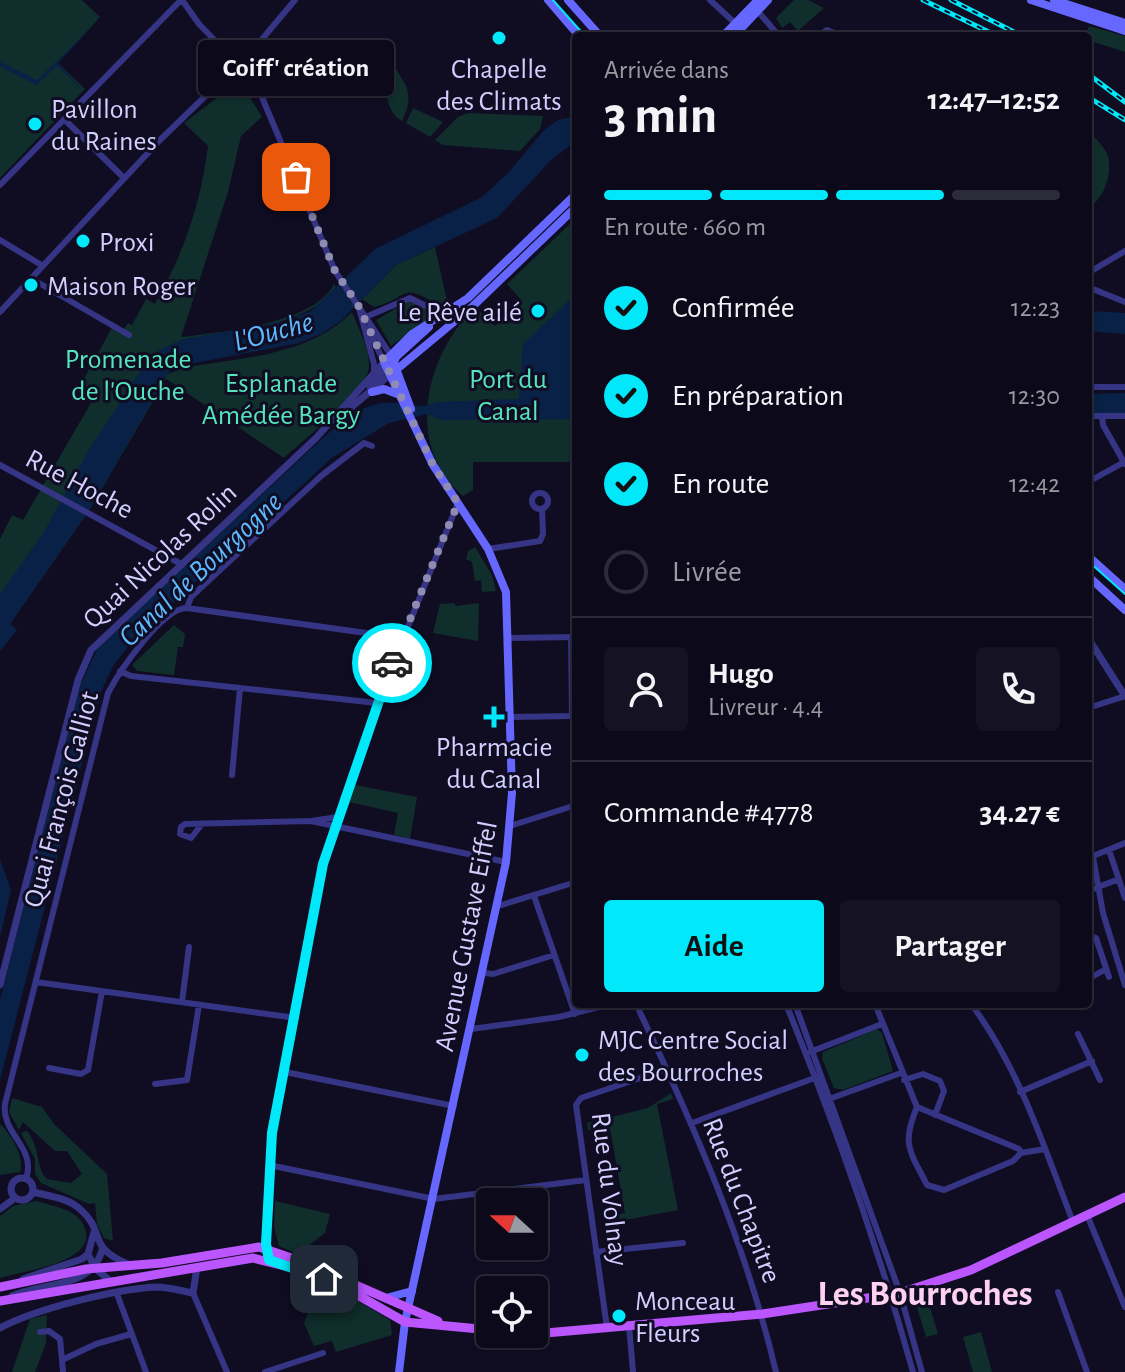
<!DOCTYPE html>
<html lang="fr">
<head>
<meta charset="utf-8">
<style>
  body { margin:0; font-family:"Alegreya Sans",sans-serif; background:#151323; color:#f1f3f6; height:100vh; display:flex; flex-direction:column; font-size:30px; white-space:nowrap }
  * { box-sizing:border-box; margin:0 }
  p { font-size:26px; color:#9a9aa2 }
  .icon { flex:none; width:44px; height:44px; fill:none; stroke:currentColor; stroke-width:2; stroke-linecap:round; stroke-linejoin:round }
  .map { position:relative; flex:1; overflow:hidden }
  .panel { position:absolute; left:572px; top:32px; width:520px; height:976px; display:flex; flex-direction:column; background:#0c0a1a; border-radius:8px; box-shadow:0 2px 6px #0004,0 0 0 2px #2c2b39 }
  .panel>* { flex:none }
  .needle { width:52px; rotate:291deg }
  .controls { position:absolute; left:476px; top:1188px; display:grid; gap:16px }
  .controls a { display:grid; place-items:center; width:72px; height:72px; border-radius:8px; background:#0c0a1a; box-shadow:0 2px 6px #0004,0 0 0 2px #2c2b39; font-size:40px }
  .pin { position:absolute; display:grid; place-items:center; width:68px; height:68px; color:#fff; margin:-34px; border-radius:16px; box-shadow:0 4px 12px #0006 }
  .courier { position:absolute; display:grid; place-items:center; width:80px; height:80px; margin:-40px; border:6px solid #00e8fa; border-radius:50%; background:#fff; color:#222; box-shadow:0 2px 10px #0007 }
  .bubble { position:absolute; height:56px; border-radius:8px; background:#0c0a1a; box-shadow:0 2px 6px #0004,0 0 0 2px #2c2b39; font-size:26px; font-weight:600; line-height:56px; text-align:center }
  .overview em { font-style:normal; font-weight:600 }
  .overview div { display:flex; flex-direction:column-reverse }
  .overview { display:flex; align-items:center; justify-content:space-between; height:136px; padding:0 32px }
  h1 { font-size:52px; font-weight:600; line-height:60px }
  .bar { display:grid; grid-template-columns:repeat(4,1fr); gap:12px 8px; align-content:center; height:96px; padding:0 32px }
  .bar i { height:10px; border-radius:6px; background:#2c2b39 }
  .bar .active { background:#00e8fa }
  .bar p { grid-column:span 4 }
  .line { display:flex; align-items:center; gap:20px; padding:0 32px; border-top:2px solid #2c2b39 }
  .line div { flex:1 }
  .round { display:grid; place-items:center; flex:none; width:84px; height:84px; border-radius:8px; background:#151323 }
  ol { padding:0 32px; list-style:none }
  li { display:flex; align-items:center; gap:24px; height:88px }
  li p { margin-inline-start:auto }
  li .icon { padding:8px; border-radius:50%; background:#00e8fa; color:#111; stroke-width:4 }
  li:last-child { color:#9a9aa2 }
  li i { width:44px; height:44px; border:4px solid #2c2b39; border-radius:50% }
  .button { display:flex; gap:16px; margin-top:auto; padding:16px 32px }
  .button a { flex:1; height:92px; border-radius:8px; background:#00e8fa; color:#111; font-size:32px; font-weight:600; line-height:92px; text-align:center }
  .button a+a { background:#151323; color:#f1f3f6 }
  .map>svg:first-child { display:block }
  .green { fill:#0f2e2c }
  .water { fill:#092146 }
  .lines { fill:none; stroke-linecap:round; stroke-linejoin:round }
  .minor { stroke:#363585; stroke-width:6 }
  .tertiary { stroke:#363585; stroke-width:7 }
  .secondary { stroke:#6667ff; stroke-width:8 }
  .primary { stroke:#bb56ff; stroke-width:9 }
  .tram { stroke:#00e8fa; stroke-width:2 }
  .rail-casing { stroke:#00e8fa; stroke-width:5 }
  .rail { stroke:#100d23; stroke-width:2; stroke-dasharray:6; stroke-linecap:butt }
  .done { stroke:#8f8bb2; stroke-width:8; stroke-dasharray:0 14.4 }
  .route { stroke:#00e8fa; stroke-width:10 }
  .poi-dot { fill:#00e8fa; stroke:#100d23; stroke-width:3 }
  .labels { text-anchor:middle; stroke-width:6; stroke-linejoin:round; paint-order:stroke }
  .poi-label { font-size:28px; fill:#d3cfff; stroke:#100d23; text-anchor:start }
  .park-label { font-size:28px; fill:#55e5bd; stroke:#100d23 }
  .street-label { font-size:28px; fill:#d3cfff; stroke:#100d23 }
  .water-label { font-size:30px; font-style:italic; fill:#5db9ff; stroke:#100d23 }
  .district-label { font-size:36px; font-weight:bold; fill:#ffd1f0; stroke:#100d23 }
</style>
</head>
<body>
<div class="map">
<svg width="1125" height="1372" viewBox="0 0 1125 1372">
  <rect width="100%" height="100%" fill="#100d23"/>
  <!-- green -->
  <path class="green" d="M0,0H82L100,17L58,63L85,89L0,178Z
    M794,0H808L824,8L798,31L790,22L782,28L776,18Z
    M1089,26L1125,36V52L1088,40L1085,36Z
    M393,63C405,86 416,92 402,121C383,111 383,80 393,63Z
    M237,87L246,91L262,117L241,136L228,192L181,337C221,332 314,324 334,284L337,289C298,330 233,330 181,340L168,374L182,368C240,358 309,356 352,312C358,328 370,349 369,366C369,389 302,441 284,458L166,379L90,509L10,624L17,630L0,651V539L12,515L23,520L95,396L80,386L114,324L124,329L128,323L132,325L146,299L155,304C184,253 201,202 208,146L184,123L222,94Z
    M413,108L443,122L430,137L406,123Z
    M465,114L469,113L543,116L540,129L520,151L443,145L435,140L458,117Z
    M1088,130C1094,137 1105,147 1108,156C1113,175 1103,199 1088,209Z
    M576,218V462H473V490L463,496C403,446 426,354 475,307L495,326L522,301L507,284Z
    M435,247L448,305L439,306C399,280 411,298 374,307L362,299L396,265Z
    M407,302L418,303L434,315L391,346L376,320Z
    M475,547L492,575L496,591L482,592L481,580L475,581L472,562L466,559L468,551Z
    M454,603L456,606L479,603L478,641L433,633L440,604Z
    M174,625L185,634L183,647H178L174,675L137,671L132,665Z
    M355,785L417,797L410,839L394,835L398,813L349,802Z
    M877,1029L882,1033L893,1071L843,1090L834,1088L822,1059L823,1052Z
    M671,1093L673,1099L657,1104L678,1210L604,1224L603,1217L625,1213L610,1128L588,1130L587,1123L648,1108Z
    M12,1098L42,1107L54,1124L107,1174L113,1241L104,1238L97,1224L95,1203L89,1204L41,1183L35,1174V1159L21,1133L27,1131C41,1148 35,1167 47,1179L71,1183L82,1174L67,1151H55L23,1122L19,1130L9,1112Z
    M0,1124C11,1134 25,1157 20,1172L0,1175Z
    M36,1201C55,1207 81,1209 86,1232C92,1263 23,1271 0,1278V1216L13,1206Z
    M275,1201L330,1214L325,1233L298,1254L279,1246L274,1227Z
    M318,1284L349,1296L390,1320L392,1335L336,1352L332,1341L314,1346L304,1323Z
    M927,1297L938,1334L926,1337L916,1304Z
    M47,1315L46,1343L35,1372H12L30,1319Z
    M981,1332L992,1372H973L963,1337Z"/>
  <!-- water -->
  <path class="water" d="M91,28L58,63L83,91L57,66L36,85L0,66V62L37,80Z
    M576,116V141L553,158L497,218L396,265L341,321L321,334L299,343L180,366L168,373L90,509L10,624L17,630L0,651V594L44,532L91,446L152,354L180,340L285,321L311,311L375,249L482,197L508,173L544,130L558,120Z
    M576,294V419L442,420L427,414L389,423L333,457L134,639L113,666L100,694L0,1080V1000L81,684L98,647L325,436C344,421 361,404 386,403C404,401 420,411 436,402L519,399L523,344Z
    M1088,311L1125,313V334L1088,331Z
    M1125,393V413H1088V394Z
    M0,859L11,890L0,937Z"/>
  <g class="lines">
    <!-- minor -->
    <path class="minor" d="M182,0L199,24L256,83L335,271L390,354
      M710,0L736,24
      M755,8L779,36
      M818,36L827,30L837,34
      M64,119L124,178
      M0,185L181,0
      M0,240L43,266
      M1088,273L1125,251
      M32,279L129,335
      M1088,287L1125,302
      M359,308L374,364V375
      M0,312L160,140L252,51L295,0
      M368,316L410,298L444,315
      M368,329L384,362
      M1088,387H1125
      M1088,416H1125
      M1102,416L1103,425L1125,464
      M0,465L181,564
      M1088,482L1124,462
      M532 501a8 8 0 1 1 16 0a8 8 0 1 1-16 0Z
      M488,549L540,541L543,534L542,509
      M187,608L402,638
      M508,638L576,637
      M120,671L131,676L377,703
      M1088,708L1125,696
      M511,717L572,716L571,637
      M232,775L240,688
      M311,821L506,862
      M202,824L191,838L180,834L181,827L185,824L311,821L338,817
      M510,826L576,805
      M1109,850L1125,898
      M1093,857L1103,913L1125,985
      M1088,858L1125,843
      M1088,891L1119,879
      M534,896L575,1014
      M498,906L576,882
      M1088,935L1096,938L1109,977
      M484,973L493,974L554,955
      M1088,979L1106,969
      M36,982L296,1018
      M182,1002L189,947
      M636,1004C693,1123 746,1244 776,1372
      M786,1004C835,1124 878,1247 913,1372
      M795,1004L900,1293L922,1372
      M875,1004L917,1107C901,1145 910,1151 927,1185L944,1190L1013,1161L1021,1153L1045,1149
      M971,1004C1019,1067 1045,1150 1073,1222
      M1036,1004H1042
      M471,1029L559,1017L611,1004
      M1078,1034L1100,1080
      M810,1052L882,1024
      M49,1068L81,1074L88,1070L102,991
      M285,1072L454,1106
      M904,1080L923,1074L940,1081L944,1091L935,1115
      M155,1084L187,1080L199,1005
      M1020,1092L1092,1061
      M829,1099L901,1073
      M917,1107L1019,1149L1021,1153
      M692,1123L820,1076
      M269,1165L434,1199L586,1180
      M26,1179C37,1147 1,1134 5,1104L108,693C119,672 162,608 187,608L191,597L321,476L364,443L372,446
      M1087,1215L1125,1307
      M596,1252L683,1243
      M269,1260L266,1244L272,1133L323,864L377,703L458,503
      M1058,1292L1087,1372
      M193,1293L227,1372
      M117,1294L146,1372
      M629,1325L633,1372
      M607,1328L576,1105L581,1098L667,1069
      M40,1332L49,1331L60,1339L62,1360
      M63,1372L62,1360L96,1344L131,1334
      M265,1372L323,1353"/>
    <!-- tertiary -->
    <path class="tertiary" d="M370,387L387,365
      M348,410L393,372
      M1088,638L1125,696
      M0,985L78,680L91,650L316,438L384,362
      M11 1189a11 11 0 1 1 22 0a11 11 0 1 1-22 0Z
      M33,1192C49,1196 69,1198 81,1210C107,1233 85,1247 130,1265
      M0,1209L15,1198
      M88,1254L95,1268L110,1281
      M23,1279L82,1259L88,1254L94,1232
      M12,1296C43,1282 92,1289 102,1250
      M0,1328C35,1309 116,1289 156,1287C168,1287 182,1291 193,1293L197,1267"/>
    <!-- secondary -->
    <path class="secondary" d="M548,0L579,36
      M568,0L600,36
      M1031,0L1125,31
      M1054,0L1125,23
      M723,36L758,0
      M734,36L768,0
      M395,366L411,409
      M396,370L473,306L576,207
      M390,373L396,357L429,327
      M372,392L384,389L397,394
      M1088,556L1125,589
      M1088,576L1125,610
      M386,1298L412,1291
      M399,1372L405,1322L506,862L512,793L506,592L488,549L433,465L384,362L412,334L468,298L576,194"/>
    <!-- primary -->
    <path class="primary" d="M0,1287L86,1269L162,1263L259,1247L303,1262L438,1321
      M0,1301L253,1258L301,1270L347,1289L405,1322L490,1330
      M534,1334L762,1314L900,1293L971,1270L1125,1197"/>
    <!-- tram -->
    <path class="tram" d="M553,0L585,36
      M1088,561L1125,594"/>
    <!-- rail casing -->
    <g class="rail-casing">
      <path id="rail" d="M923,0L997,36
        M951,0L1022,36
        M1088,74L1125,102
        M1088,97L1125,120"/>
    </g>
    <!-- rail -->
    <use href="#rail" class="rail"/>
  </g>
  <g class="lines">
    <!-- done -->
    <path class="done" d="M296,177L335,271L358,305L433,465L458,503L392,663"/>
    <!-- route -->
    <path class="route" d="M324,1279L269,1260L266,1244L272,1133L323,864L392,663"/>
  </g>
  <!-- markers -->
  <g class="poi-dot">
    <circle cx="499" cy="38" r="8"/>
    <circle cx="35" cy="124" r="8"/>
    <circle cx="83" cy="241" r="8"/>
    <circle cx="31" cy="285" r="8"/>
    <circle cx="538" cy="311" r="8"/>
    <path d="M490 705h8v8h8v8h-8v8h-8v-8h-8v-8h8z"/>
    <circle cx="582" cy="1055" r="8"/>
    <circle cx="619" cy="1316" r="8"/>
  </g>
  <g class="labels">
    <!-- poi labels -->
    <g class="poi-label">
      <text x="499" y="78" text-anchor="middle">Chapelle<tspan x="499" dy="32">des Climats</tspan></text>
      <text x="51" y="118">Pavillon<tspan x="51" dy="32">du Raines</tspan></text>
      <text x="99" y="251">Proxi</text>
      <text x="47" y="295">Maison Roger</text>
      <text x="522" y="321" text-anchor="end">Le Rêve ailé</text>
      <text x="494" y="756" text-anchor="middle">Pharmacie<tspan x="494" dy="32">du Canal</tspan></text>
      <text x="598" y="1049">MJC Centre Social<tspan x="598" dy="32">des Bourroches</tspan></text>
      <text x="635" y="1310">Monceau<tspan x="635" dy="32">Fleurs</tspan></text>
    </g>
    <!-- park labels -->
    <g class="park-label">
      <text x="128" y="368">Promenade<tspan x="128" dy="32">de l'Ouche</tspan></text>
      <text x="508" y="388">Port du<tspan x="508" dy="32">Canal</tspan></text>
      <text x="281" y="392">Esplanade<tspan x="281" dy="32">Amédée Bargy</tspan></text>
    </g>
    <!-- street labels -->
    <g class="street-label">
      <text transform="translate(80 483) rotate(28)" y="10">Rue Hoche</text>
      <text transform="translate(159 555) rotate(-43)" y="10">Quai Nicolas Rolin</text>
      <text transform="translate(60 799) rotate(-75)" y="10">Quai François Galliot</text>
      <text transform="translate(465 936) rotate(-79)" y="10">Avenue Gustave Eiffel</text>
      <text transform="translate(611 1189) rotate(83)" y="10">Rue du Volnay</text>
      <text transform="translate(743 1200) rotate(69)" y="10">Rue du Chapitre</text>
    </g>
    <!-- water labels -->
    <g class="water-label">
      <text transform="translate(273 331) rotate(-15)" y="10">L'Ouche</text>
      <text transform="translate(200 569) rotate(-43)" y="10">Canal de Bourgogne</text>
    </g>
    <!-- district labels -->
    <g class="district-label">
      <text x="925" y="1305">Les Bourroches</text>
    </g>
  </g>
</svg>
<div class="controls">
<a><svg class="needle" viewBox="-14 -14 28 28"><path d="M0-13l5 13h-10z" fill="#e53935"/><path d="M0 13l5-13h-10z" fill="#9a9aa2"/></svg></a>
<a><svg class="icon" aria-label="locate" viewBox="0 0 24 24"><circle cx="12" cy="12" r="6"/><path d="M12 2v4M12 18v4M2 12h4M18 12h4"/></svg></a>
</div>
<div class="pin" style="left:296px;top:177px;background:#ea580c"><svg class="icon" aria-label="bag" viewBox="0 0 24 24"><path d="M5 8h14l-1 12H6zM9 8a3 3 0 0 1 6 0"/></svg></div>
<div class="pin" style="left:324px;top:1279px;background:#1f2937"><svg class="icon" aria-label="home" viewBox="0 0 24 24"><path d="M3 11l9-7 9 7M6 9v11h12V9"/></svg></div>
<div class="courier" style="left:392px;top:663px"><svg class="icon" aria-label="car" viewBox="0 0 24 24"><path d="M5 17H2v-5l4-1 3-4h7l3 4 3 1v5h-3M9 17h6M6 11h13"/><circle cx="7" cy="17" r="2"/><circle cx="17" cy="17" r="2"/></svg></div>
<div class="bubble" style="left:198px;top:40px;width:196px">Coiff' création</div>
<section class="panel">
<div class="overview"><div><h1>3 min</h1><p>Arrivée dans</p></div><em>12:47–12:52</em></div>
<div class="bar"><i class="active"></i><i class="active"></i><i class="active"></i><i></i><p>En route · 660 m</p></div>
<ol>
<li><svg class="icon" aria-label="check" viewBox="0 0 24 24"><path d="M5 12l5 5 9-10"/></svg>Confirmée<p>12:23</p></li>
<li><svg class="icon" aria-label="check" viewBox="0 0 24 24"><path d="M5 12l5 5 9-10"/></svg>En préparation<p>12:30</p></li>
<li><svg class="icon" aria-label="check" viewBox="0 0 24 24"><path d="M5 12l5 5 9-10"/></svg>En route<p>12:42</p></li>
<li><i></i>Livrée</li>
</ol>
<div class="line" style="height:144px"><a class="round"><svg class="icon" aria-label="person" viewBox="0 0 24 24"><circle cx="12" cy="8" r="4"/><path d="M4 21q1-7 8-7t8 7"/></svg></a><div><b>Hugo</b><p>Livreur · 4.4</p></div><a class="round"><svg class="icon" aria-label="phone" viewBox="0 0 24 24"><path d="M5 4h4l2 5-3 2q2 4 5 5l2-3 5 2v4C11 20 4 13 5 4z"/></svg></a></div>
<div class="line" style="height:104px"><div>Commande #4778</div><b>34.27 €</b></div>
<div class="button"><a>Aide</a><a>Partager</a></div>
</section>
</div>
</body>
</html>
